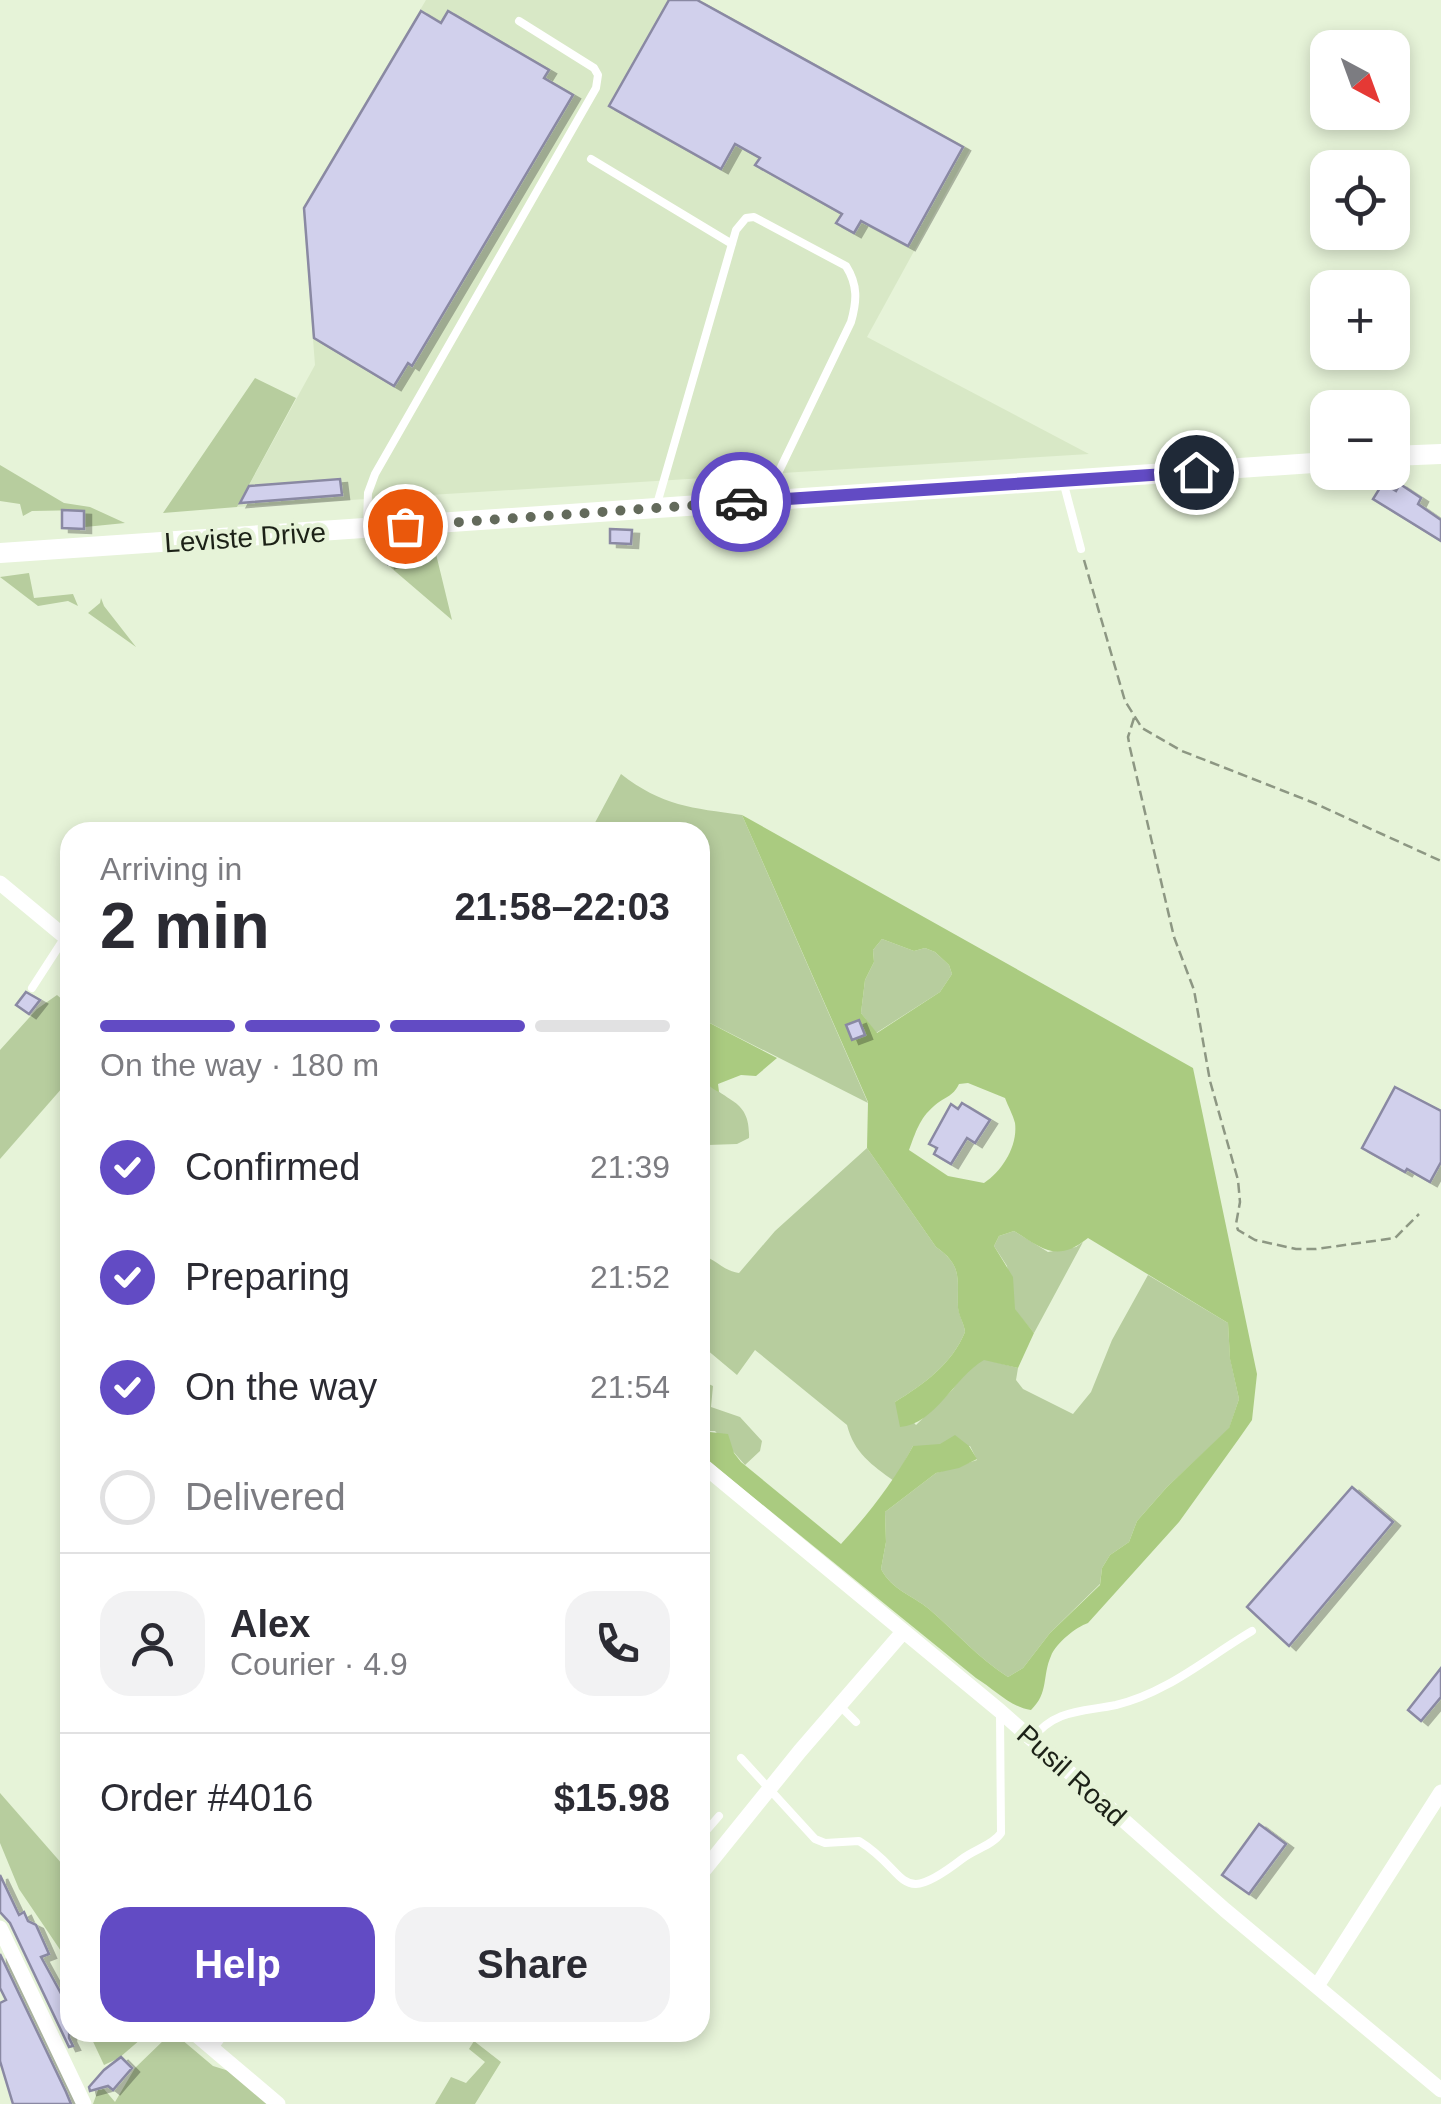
<!DOCTYPE html>
<html lang="en">
<head>
<meta charset="utf-8">
<style>
  body { margin:0; font-family:Arial,sans-serif; background:#f2f2f3; color:#2b2b33; height:100vh; display:flex; flex-direction:column; font-size:38px; white-space:nowrap }
  * { box-sizing:border-box; margin:0 }
  p { font-size:32px; color:#7c7c81 }
  .icon { flex:none; width:55px; height:55px; fill:none; stroke:currentColor; stroke-width:2; stroke-linecap:round; stroke-linejoin:round }
  .map { position:relative; flex:1; overflow:hidden }
  .sheet { position:absolute; left:60px; top:822px; width:650px; height:1220px; display:flex; flex-direction:column; background:#fff; border-radius:30px; box-shadow:0 5px 15px #0003 }
  .sheet>* { flex:none }
  .needle { width:65px; rotate:139deg }
  .tools { position:absolute; left:1310px; top:30px; display:grid; gap:20px }
  .tools a { display:grid; place-items:center; width:100px; height:100px; border-radius:20px; background:#fff; box-shadow:0 5px 15px #0003; font-size:50px }
  .pin { position:absolute; display:grid; place-items:center; width:85px; height:85px; color:#fff; margin:-42px; border:5px solid #fff; border-radius:50%; box-shadow:0 2px 10px #0007 }
  .courier { position:absolute; display:grid; place-items:center; width:100px; height:100px; margin:-50px; border:8px solid #624bc4; border-radius:50%; background:#fff; color:#222; box-shadow:0 2px 12px #0007 }
  .summary em { font-style:normal; font-weight:800 }
  .summary div { display:flex; flex-direction:column-reverse }
  .summary { display:flex; align-items:center; justify-content:space-between; height:170px; padding:0 40px }
  h1 { font-size:65px; font-weight:800; line-height:75px }
  .bar { display:grid; grid-template-columns:repeat(4,1fr); gap:15px 10px; align-content:center; height:120px; padding:0 40px }
  .bar i { height:12px; border-radius:8px; background:#e1e1e2 }
  .bar .selected { background:#624bc4 }
  .bar p { grid-column:span 4 }
  .line { display:flex; align-items:center; gap:25px; padding:0 40px; border-top:2px solid #e1e1e2 }
  .line div { flex:1 }
  .round { display:grid; place-items:center; flex:none; width:105px; height:105px; border-radius:30px; background:#f2f2f3 }
  ol { padding:0 40px; list-style:none }
  li { display:flex; align-items:center; gap:30px; height:110px }
  li p { margin-inline-start:auto }
  li .icon { padding:10px; border-radius:50%; background:#624bc4; color:#fff; stroke-width:4 }
  li:last-child { color:#7c7c81 }
  li i { width:55px; height:55px; border:5px solid #e1e1e2; border-radius:50% }
  .cta { display:flex; gap:20px; margin-top:auto; padding:20px 40px }
  .cta a { flex:1; height:115px; border-radius:30px; background:#624bc4; color:#fff; font-size:40px; font-weight:800; line-height:115px; text-align:center }
  .cta a+a { background:#f2f2f3; color:#2b2b33 }
  .map>svg:first-child { display:block }
  .built { fill:#d8e8c6 }
  .green { fill:#b7cd9e }
  .forest { fill:#aacb80; fill-rule:evenodd }
  .building { fill:#d1d0ec; stroke:#8a89a3; stroke-width:2.5; filter:url(#shadow) }
  .lines { fill:none; stroke-linecap:round; stroke-linejoin:round }
  .path { stroke:#8d9783; stroke-width:2.5; stroke-dasharray:10 5; stroke-linecap:butt }
  .service { stroke:#fff; stroke-width:8 }
  .minor { stroke:#fff; stroke-width:15 }
  .secondary { stroke:#fff; stroke-width:20 }
  .done { stroke:#636a5b; stroke-width:10; stroke-dasharray:0 18 }
  .route { stroke:#624bc4; stroke-width:12 }
  .labels { text-anchor:middle; stroke-width:9; stroke-linejoin:round; paint-order:stroke }
  .street-label { font-size:28px; fill:#1c2117; stroke:#e6f3d8 }
</style>
</head>
<body>
<div class="map">
<svg width="1441" height="2104" viewBox="0 0 1441 2104">
  <defs>
    <filter id="shadow"><feDropShadow dx="7" dy="4" stdDeviation="0" flood-color="#0004"/></filter>
  </defs>
  <rect width="100%" height="100%" fill="#e6f3d8"/>
  <!-- built -->
  <path class="built" d="M426,0H700L970,149L867,337L1089,454L237,507L315,365L303,207Z"/>
  <!-- green -->
  <path class="green" d="M255,378L296,398L237,507L163,513Z
    M0,465L64,503L90,507L125,523L85,527V510L32,511L23,516L20,504L0,501Z
    M436,554L452,620L389,566L413,568L426,557Z
    M29,573L34,598L73,594L78,606L68,601L38,606L0,577Z
    M101,598L104,606L136,647L88,613L100,603Z
    M621,774C662,806 692,808 742,815L868,1103L700,1018V832H590Z
    M882,939L914,951L925,948L935,952L949,965L952,974L940,992L876,1033L861,1013L865,980L874,962L873,950Z
    M57,995L70,1006V1079L0,1159V1050L37,1009Z
    M700,1070C718,1105 751,1093 749,1138L737,1144L708,1145L700,1152Z
    M867,1148L936,1247C963,1266 957,1278 958,1307C959,1316 964,1323 965,1332C952,1364 924,1384 895,1402L916,1425L953,1389L967,1369L984,1359L1018,1368L1016,1380L1023,1389L1073,1414L1091,1392L1112,1340L1148,1275L1228,1323L1230,1358L1239,1399L1229,1429L1167,1487L1137,1521L1129,1542L1110,1555L1102,1568L1100,1584L1050,1633L1023,1668L1008,1677C978,1658 956,1632 929,1609C912,1595 892,1590 881,1569L886,1542L885,1512L936,1473L977,1460L970,1446H913L894,1481C872,1465 854,1453 847,1425L755,1350L737,1375L700,1344V1255C715,1258 723,1271 739,1273L775,1231Z
    M1014,1231L1048,1252L1076,1247L1083,1242L1034,1333L1014,1309L1007,1266L994,1246L999,1236Z
    M700,1380L713,1386L711,1407L740,1417L762,1441L760,1451L745,1465L715,1431H700Z
    M0,1793L70,1873V1972L65,1957L19,1889L0,1843Z
    M89,2033V2032L148,2033L119,2058L104,2065Z
    M166,2038L181,2039L213,2066L229,2071L269,2104H93L98,2090L104,2089L115,2102L135,2068Z
    M474,2041L501,2062L475,2104H435L451,2077L466,2083L485,2062L469,2049Z"/>
  <!-- forest -->
  <path class="forest" d="M742,815L1193,1068L1257,1374L1252,1420L1238,1440L1179,1522L1088,1623C1076,1627 1056,1643 1051,1656C1042,1676 1049,1693 1031,1710C1010,1707 994,1689 976,1678L700,1454V1431L728,1434L734,1453L741,1462L841,1544C869,1513 893,1483 913,1446L940,1444L955,1435L969,1446L977,1459L959,1468L936,1473L885,1512L886,1542L881,1569C892,1590 912,1595 929,1609C956,1632 978,1658 1008,1677L1023,1668L1050,1633L1100,1585L1102,1568L1110,1555L1129,1542L1137,1521L1167,1487L1229,1428L1239,1399L1230,1359L1228,1323L1088,1238C1057,1263 1043,1249 1014,1231L999,1236L994,1246L1013,1277L1015,1309L1034,1333L1018,1368L984,1360C954,1377 936,1424 900,1427L895,1402C924,1384 952,1364 965,1332C964,1323 959,1317 958,1308C957,1278 963,1266 936,1247L867,1148L868,1102ZM882,939L914,951L925,948L935,952L949,965L952,974L940,992L877,1033L861,1013L865,980L874,962L873,950ZM968,1083L1005,1098C1008,1106 1013,1115 1015,1123C1018,1146 1002,1171 984,1183L948,1176L909,1150C916,1132 919,1119 934,1106C944,1097 953,1097 959,1084Z
    M700,1018L777,1058L756,1076L741,1075L718,1084L719,1092C692,1080 700,1044 700,1018Z"/>
  <!-- building -->
  <path class="building" d="M669,0H697L963,147L908,246L861,221L854,233L836,223L842,214L755,165L760,158L735,144L721,169L609,106Z
    M421,11L441,23L448,11L549,70L544,78L573,95L412,366L408,363L394,386L314,338L304,208Z
    M340,479L342,495L240,503L249,486Z
    M1383,483L1396,491L1400,484L1421,498L1418,504L1441,520V541L1373,499Z
    M62,510L84,511V529L62,528Z
    M610,529L632,530L631,544L610,543Z
    M402,547L405,560L388,564L385,551Z
    M26,992L40,1000L29,1014L16,1005Z
    M859,1020L865,1035L852,1040L846,1025Z
    M1395,1087L1441,1111V1162L1430,1182L1407,1169L1405,1172L1362,1148Z
    M962,1103L990,1120L975,1143L967,1138L951,1164L934,1154L937,1148L929,1144L951,1104L958,1109Z
    M1352,1487L1393,1522L1289,1646L1247,1607Z
    M1441,1668V1697L1421,1721L1408,1710Z
    M1259,1824L1286,1844L1249,1894L1222,1875Z
    M0,1875L19,1915L24,1912L28,1921L36,1925L49,1954L41,1957L70,2010L69,2038L73,2046L69,2047L10,1923L0,1912Z
    M0,1954L66,2092L71,2104H13L0,2061V2003L6,2000L0,1988Z
    M121,2057L132,2068L119,2083L113,2090L108,2086L90,2091L89,2087L104,2070Z"/>
  <g class="lines">
    <!-- path -->
    <path class="path" d="M1084,560L1125,701L1142,728L1182,751L1314,803L1441,861
      M1134,718L1128,737L1130,748L1174,937L1194,990L1210,1081L1238,1180L1240,1202L1236,1224L1238,1230L1255,1240L1296,1249H1316L1395,1238L1419,1214"/>
    <!-- service -->
    <path class="service" d="M591,159L732,244
      M1063,481L1081,549
      M657,504L736,230L746,218L754,217L846,266C858,285 857,301 851,322L767,496
      M367,523L368,493L375,474L596,88L598,75L594,68L519,21
      M32,988L65,937
      M840,1706L856,1722
      M1032,1739C1055,1709 1082,1712 1116,1705C1167,1693 1208,1657 1252,1631
      M741,1758L815,1839L825,1843L859,1841C910,1872 896,1910 962,1859C975,1849 993,1845 1001,1833L1000,1713
      M700,1838L719,1816
      M212,2051L226,2032"/>
    <!-- minor -->
    <path class="minor" d="M0,883L70,941
      M700,1463L1000,1711L1225,1910L1441,2090
      M700,1875L800,1751L903,1632
      M0,1928L84,2104
      M1317,1986L1441,1792
      M193,2032L278,2104"/>
    <!-- secondary -->
    <path class="secondary" d="M1392,456L1441,454
      M0,553L1328,462"/>
  </g>
  <g class="lines">
    <!-- done -->
    <path class="done" d="M405,526L741,502"/>
    <!-- route -->
    <path class="route" d="M741,502L1196,472"/>
  </g>
  <g class="labels">
    <!-- street labels -->
    <g class="street-label">
      <text transform="translate(245 537) rotate(-4)" y="10">Leviste Drive</text>
      <text transform="translate(1072 1775) rotate(42)" y="10">Pusil Road</text>
    </g>
  </g>
</svg>
<div class="tools">
<a><svg class="needle" viewBox="-14 -14 28 28"><path d="M0-13l5 13h-10z" fill="#e53935"/><path d="M0 13l5-13h-10z" fill="#7c7c81"/></svg></a>
<a><svg class="icon" aria-label="locate" viewBox="0 0 24 24"><circle cx="12" cy="12" r="6"/><path d="M12 2v4M12 18v4M2 12h4M18 12h4"/></svg></a>
<a>+</a>
<a>−</a>
</div>
<div class="pin" style="left:405px;top:526px;background:#ea580c"><svg class="icon" aria-label="bag" viewBox="0 0 24 24"><path d="M5 8h14l-1 12H6zM9 8a3 3 0 0 1 6 0"/></svg></div>
<div class="pin" style="left:1196px;top:472px;background:#1f2937"><svg class="icon" aria-label="home" viewBox="0 0 24 24"><path d="M3 11l9-7 9 7M6 9v11h12V9"/></svg></div>
<div class="courier" style="left:741px;top:502px"><svg class="icon" aria-label="car" viewBox="0 0 24 24"><path d="M5 17H2v-5l4-1 3-4h7l3 4 3 1v5h-3M9 17h6M6 11h13"/><circle cx="7" cy="17" r="2"/><circle cx="17" cy="17" r="2"/></svg></div>
<section class="sheet">
<div class="summary"><div><h1>2 min</h1><p>Arriving in</p></div><em>21:58–22:03</em></div>
<div class="bar"><i class="selected"></i><i class="selected"></i><i class="selected"></i><i></i><p>On the way · 180 m</p></div>
<ol>
<li><svg class="icon" aria-label="check" viewBox="0 0 24 24"><path d="M5 12l5 5 9-10"/></svg>Confirmed<p>21:39</p></li>
<li><svg class="icon" aria-label="check" viewBox="0 0 24 24"><path d="M5 12l5 5 9-10"/></svg>Preparing<p>21:52</p></li>
<li><svg class="icon" aria-label="check" viewBox="0 0 24 24"><path d="M5 12l5 5 9-10"/></svg>On the way<p>21:54</p></li>
<li><i></i>Delivered</li>
</ol>
<div class="line" style="height:180px"><a class="round"><svg class="icon" aria-label="person" viewBox="0 0 24 24"><circle cx="12" cy="8" r="4"/><path d="M4 21q1-7 8-7t8 7"/></svg></a><div><b>Alex</b><p>Courier · 4.9</p></div><a class="round"><svg class="icon" aria-label="phone" viewBox="0 0 24 24"><path d="M5 4h4l2 5-3 2q2 4 5 5l2-3 5 2v4C11 20 4 13 5 4z"/></svg></a></div>
<div class="line" style="height:130px"><div>Order #4016</div><b>$15.98</b></div>
<div class="cta"><a>Help</a><a>Share</a></div>
</section>
</div>
</body>
</html>
